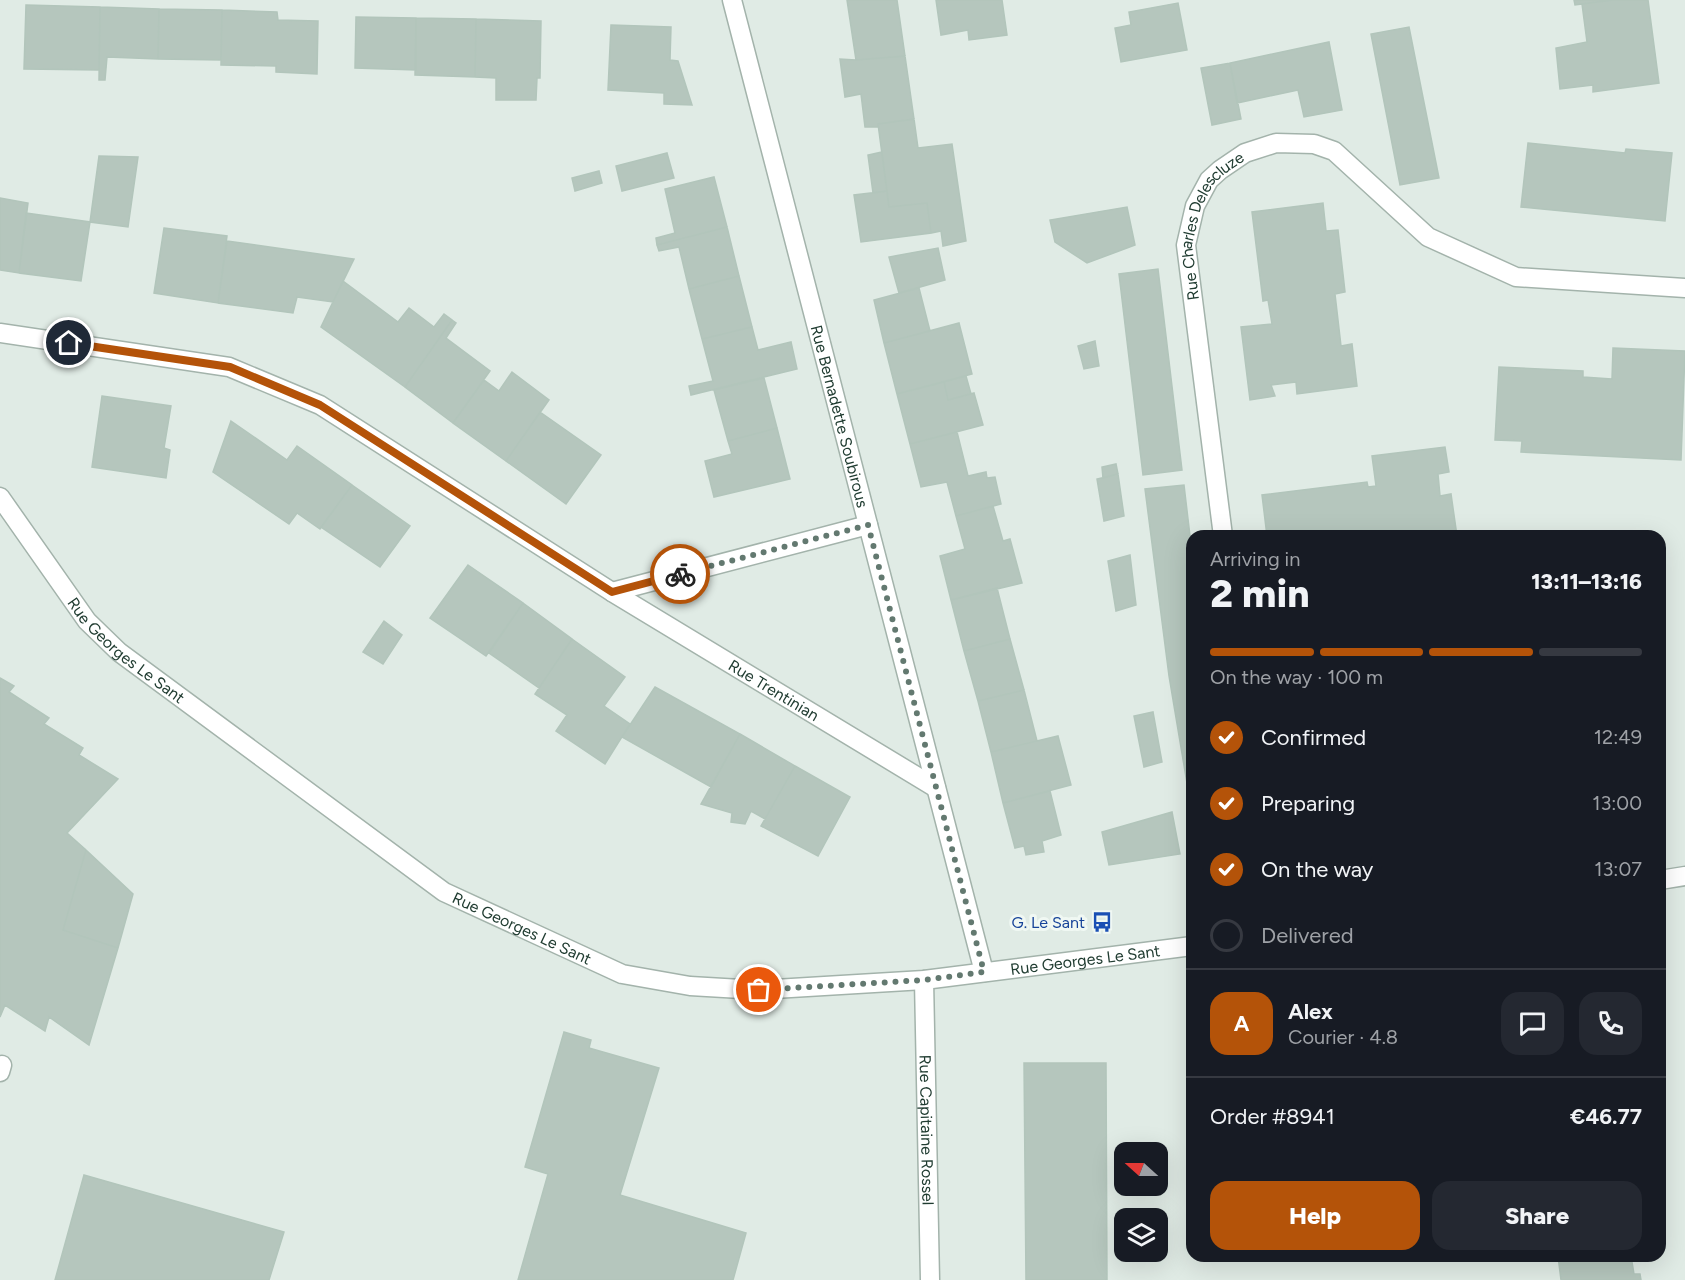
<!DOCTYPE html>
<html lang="en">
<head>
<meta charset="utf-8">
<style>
  body { margin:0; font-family:Figtree,sans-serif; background:#242831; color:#f1f3f6; height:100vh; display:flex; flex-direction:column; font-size:22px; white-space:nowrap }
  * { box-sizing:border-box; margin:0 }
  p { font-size:20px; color:#9ea1a6 }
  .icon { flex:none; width:33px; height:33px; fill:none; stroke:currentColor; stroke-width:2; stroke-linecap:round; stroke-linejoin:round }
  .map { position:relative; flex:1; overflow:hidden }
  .side { position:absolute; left:1186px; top:530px; width:480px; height:732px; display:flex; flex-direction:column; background:#171b24; border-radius:18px; box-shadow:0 6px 24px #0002 }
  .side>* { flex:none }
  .needle { width:39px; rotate:291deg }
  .buttons { position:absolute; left:1114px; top:1142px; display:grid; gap:12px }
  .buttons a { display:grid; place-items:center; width:54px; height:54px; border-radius:12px; background:#171b24; box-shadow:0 6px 24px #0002; font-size:30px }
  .pin { position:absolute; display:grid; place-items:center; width:51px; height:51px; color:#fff; margin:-26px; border:3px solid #fff; border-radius:50%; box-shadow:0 2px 6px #0007 }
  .courier { position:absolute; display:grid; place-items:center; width:60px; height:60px; margin:-30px; border:4px solid #b45309; border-radius:50%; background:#fff; color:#222; box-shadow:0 2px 8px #0007 }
  .overview em { font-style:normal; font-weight:800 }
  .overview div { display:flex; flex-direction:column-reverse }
  .overview { display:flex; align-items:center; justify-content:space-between; height:102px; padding:0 24px }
  h1 { font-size:39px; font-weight:800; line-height:45px }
  .bar { display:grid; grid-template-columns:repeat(4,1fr); gap:9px 6px; align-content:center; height:72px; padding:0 24px }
  .bar i { height:8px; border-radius:4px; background:#363941 }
  .bar .on { background:#b45309 }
  .bar p { grid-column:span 4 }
  .line { display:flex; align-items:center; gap:15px; padding:0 24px; border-top:2px solid #363941 }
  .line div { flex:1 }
  .round { display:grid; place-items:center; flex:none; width:63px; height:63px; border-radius:18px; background:#242831 }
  ol { padding:0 24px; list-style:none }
  li { display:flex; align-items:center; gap:18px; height:66px }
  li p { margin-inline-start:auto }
  li .icon { padding:6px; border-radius:50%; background:#b45309; color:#fff; stroke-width:4 }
  li:last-child { color:#9ea1a6 }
  li i { width:33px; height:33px; border:3px solid #363941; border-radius:50% }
  .button { display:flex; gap:12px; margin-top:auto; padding:12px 24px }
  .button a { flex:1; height:69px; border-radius:18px; background:#b45309; color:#fff; font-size:24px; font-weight:800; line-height:69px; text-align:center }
  .button a+a { background:#242831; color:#f1f3f6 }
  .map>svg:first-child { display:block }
  .building { fill:#b5c6bd; stroke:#b2c5bb; stroke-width:1.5 }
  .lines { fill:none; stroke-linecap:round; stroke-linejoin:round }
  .minor-casing { stroke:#a3b3ab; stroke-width:21 }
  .minor { stroke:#fff; stroke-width:18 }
  .done { stroke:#637970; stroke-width:6; stroke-dasharray:0 10.8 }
  .route { stroke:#b45309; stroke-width:8 }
  .labels { text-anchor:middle; stroke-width:6; stroke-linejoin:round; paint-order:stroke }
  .street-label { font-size:16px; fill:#203c31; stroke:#f0f8f3 }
  .transit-label { font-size:16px; fill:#164399; stroke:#f0f8f3; text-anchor:end }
</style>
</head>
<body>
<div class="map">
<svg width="1685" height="1280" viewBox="0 0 1685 1280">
  <rect width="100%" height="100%" fill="#e0ebe5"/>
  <!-- building -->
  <path class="building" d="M847,0H897L905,56L856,60Z
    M936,0H1002L1007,35L969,40L968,30L941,35Z
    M1574,0H1613L1575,5Z
    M1613,0H1648L1659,83L1593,92V85L1560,89L1556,48L1587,42L1582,4Z
    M1178,3L1187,50L1121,62L1115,28L1131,25L1129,12Z
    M26,5L100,7L99,70L24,69Z
    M100,7L159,9L158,59L107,57L105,80H99Z
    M159,9L222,10L221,60L158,59Z
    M222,10L277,12L278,20L318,21L317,74L276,72V66L221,65Z
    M356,17L416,18V70L355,68Z
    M416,18L476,19L475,77L415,75Z
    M476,19L541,21L540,78H537L536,100H496V78L475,77Z
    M611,25L671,27L670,60L678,61L692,105L664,104V93L608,90Z
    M1409,27L1439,178L1400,185L1371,34Z
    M1329,42L1342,110L1304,117L1298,90L1237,103L1230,63Z
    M905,56L914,119L878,124V127H865L861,94L845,97L840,59L856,60Z
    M1230,63L1241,119L1212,125L1201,68Z
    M914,119L918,148L952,144L966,241L943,246L941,231L931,233L927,203L889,207L878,124Z
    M1528,143L1625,153L1626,149L1672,153L1665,221L1521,207Z
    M882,152L887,191L873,193L868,155Z
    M667,153L674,178L622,191L616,166Z
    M99,156L138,157L128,227L90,222Z
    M599,171L602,183L575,191L572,178Z
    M714,177L727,227L657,245L656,238L675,233L665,189Z
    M887,191L889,207L927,203L931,233L861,242L854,195Z
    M0,198L28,203L19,273L0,270Z
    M1323,203L1326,231L1338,230L1345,292L1335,294L1341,346L1352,344L1357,386L1297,394L1296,382L1271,385L1275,396L1250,400L1241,327L1272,324L1268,300L1263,301L1252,212Z
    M1127,207L1135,245L1087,263L1055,242L1050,220Z
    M26,213L90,222L81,281L19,273Z
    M727,227L739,276L689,289L679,247L659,251L657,245Z
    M164,228L227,236L218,303L154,293Z
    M227,241L354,259L333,302L297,297L293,313L218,303Z
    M938,248L945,280L899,293L889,257Z
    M1158,269L1182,470L1143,475L1119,274Z
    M739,276L752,327L702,339L689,289Z
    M343,281L398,322L409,308L434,327L444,314L452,320L405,387L321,327Z
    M919,288L930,331L884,343L874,300Z
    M452,320L456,323L446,338L490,371L453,423L405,387Z
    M959,323L972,374L897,394L884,343Z
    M752,327L758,350L791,342L797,369L691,395L689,386L713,381L702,339Z
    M1095,341L1099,366L1084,369L1078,346Z
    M1613,348L1685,351L1681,460L1521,452L1522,441L1495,440L1499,367L1583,371V377L1612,379Z
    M512,372L549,400L506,461L453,423L484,380L499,391Z
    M966,376L971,394L948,400L944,382Z
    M764,378L777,428L728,441L714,390Z
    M944,382L948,400L974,393L983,425L910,444L897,394Z
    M102,396L171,406L164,448L170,450L166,478L92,467Z
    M540,412L601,455L566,504L506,461Z
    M231,421L287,460L297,446L352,485L320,529L297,513L289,524L213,472Z
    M777,428L790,479L714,497L705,461L732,454L728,441Z
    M957,432L968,476L986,472L987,478L995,477L1001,504L956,516L947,482L921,487L910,444Z
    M1445,447L1449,472L1438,474L1440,496L1451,494L1457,536H1267L1262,495L1367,482L1368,487L1376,486L1372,456Z
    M1116,464L1118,474L1103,478L1102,467Z
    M1118,474L1124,516L1104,521L1097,479Z
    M352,485L410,526L380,567L321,527Z
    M1184,485L1192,553V813L1169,676L1145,489Z
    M993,506L1003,541L1010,539L1022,583L951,600L940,556L965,549L956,516Z
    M1130,555L1136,605L1116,611L1108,561Z
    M468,565L523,603L486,656L430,618Z
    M997,588L1010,639L964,651L951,600Z
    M523,603L572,639L539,688L489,653Z
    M384,621L402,635L383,664L363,652Z
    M572,639L625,677L604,706L630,724L605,764L556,731L567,715L535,694Z
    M1010,639L1024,690L978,701L964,651Z
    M0,678L14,686L9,692L49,718L44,724L83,748L79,755L118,779L67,833L86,850L63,930L118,948L89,1045L49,1017L45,1031L5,1005L0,1017Z
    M655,687L740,734L711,787L622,737Z
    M1024,690L1037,741L991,752L978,701Z
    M1153,712L1162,762L1144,767L1134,716Z
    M740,734L795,766L765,819L751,811L745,824L731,822L732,813L701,804Z
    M1058,736L1071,785L1003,803L991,752Z
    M795,766L850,797L818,856L761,826Z
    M1050,791L1061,835L1042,841L1044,852L1026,855L1024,846L1015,848L1003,803Z
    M1172,812L1180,854L1109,865L1102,832Z
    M86,850L133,894L118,948L63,930Z
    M564,1032L591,1040L589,1048L659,1068L620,1195L746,1233L733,1280H518L548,1174L525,1167Z
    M1024,1063H1106L1107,1280H1026Z
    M84,1175L284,1232L269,1280H55Z
    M1558,1256H1631L1634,1274H1640L1641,1280H1561Z"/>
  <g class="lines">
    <!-- minor casing -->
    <g class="minor-casing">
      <g id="minor">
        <path id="s1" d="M732,0L984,972"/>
        <path id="s2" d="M0,333L229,367L320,405L612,592L936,788"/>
        <path id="s3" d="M0,497L87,621L119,652L444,892L622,974L690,986L758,990L924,980L1192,946"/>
        <path id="s4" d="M1223,536L1186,245L1195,206L1209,180L1220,170L1245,153L1276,143L1314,144L1334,151L1428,237L1516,277L1685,288"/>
        <path d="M612,592L868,525"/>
        <path d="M1660,880L1685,876"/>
        <path id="s5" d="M924,980L930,1280"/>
        <path d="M0,1072L2,1065"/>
      </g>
    </g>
    <!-- minor -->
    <use href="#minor" class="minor"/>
  </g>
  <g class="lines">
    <!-- done -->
    <path class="done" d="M680,574L868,525L984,972L924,980L759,990"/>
    <!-- route -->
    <path class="route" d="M69,343L230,367L320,405L612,592L680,574"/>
  </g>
  <!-- icons -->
  <defs>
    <g id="bus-bare" transform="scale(1.62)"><path d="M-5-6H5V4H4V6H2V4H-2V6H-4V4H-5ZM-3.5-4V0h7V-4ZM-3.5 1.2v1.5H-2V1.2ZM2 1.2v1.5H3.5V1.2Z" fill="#1a4fb4" stroke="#f0f8f3" stroke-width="2.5" paint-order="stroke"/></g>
  </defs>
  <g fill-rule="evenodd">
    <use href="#bus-bare" x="1102" y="922"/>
  </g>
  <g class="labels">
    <!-- street labels -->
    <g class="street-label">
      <text dy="6" stroke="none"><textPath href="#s4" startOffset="321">Rue Charles Delescluze</textPath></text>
      <text dy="6" stroke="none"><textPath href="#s1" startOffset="430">Rue Bernadette Soubirous</textPath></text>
      <text dy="6" stroke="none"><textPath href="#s3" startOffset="200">Rue Georges Le Sant</textPath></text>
      <text dy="6" stroke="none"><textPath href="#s2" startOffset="866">Rue Trentinian</textPath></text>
      <text dy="6" stroke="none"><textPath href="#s3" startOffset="686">Rue Georges Le Sant</textPath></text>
      <text dy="6" stroke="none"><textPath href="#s3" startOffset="1262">Rue Georges Le Sant</textPath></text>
      <text dy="6" stroke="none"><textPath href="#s5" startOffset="150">Rue Capitaine Rossel</textPath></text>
    </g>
    <!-- transit labels -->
    <g class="transit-label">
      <text x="1085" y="928">G. Le Sant</text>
    </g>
  </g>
</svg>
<div class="buttons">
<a><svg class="needle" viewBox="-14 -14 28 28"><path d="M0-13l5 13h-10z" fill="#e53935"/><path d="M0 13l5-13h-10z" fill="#9ea1a6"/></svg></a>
<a><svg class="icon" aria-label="layers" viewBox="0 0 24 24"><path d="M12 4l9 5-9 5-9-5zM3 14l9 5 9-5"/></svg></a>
</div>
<div class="pin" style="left:759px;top:990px;background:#ea580c"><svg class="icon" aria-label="bag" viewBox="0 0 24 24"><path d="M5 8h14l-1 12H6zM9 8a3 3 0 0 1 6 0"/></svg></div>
<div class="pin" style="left:69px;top:343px;background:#1f2937"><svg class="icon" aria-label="home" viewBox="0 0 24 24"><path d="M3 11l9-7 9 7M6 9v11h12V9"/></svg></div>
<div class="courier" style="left:680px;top:574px"><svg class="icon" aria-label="bike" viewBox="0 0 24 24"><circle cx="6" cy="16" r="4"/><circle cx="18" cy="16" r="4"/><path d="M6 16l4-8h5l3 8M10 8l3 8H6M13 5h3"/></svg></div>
<section class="side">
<div class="overview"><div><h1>2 min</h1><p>Arriving in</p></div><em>13:11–13:16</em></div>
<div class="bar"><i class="on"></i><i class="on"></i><i class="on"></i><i></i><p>On the way · 100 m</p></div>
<ol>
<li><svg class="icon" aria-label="check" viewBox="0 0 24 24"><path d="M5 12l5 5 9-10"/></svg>Confirmed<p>12:49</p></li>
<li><svg class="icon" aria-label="check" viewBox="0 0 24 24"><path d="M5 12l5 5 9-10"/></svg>Preparing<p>13:00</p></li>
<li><svg class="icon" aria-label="check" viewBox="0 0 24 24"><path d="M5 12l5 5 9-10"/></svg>On the way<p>13:07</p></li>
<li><i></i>Delivered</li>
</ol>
<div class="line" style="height:108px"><b class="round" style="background:#b45309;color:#fff">A</b><div><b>Alex</b><p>Courier · 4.8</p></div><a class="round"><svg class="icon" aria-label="chat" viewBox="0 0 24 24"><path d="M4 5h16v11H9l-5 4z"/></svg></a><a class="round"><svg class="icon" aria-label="phone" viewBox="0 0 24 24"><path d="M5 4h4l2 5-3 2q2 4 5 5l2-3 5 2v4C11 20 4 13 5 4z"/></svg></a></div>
<div class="line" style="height:78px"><div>Order #8941</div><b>€46.77</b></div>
<div class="button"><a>Help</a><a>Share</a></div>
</section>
</div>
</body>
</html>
